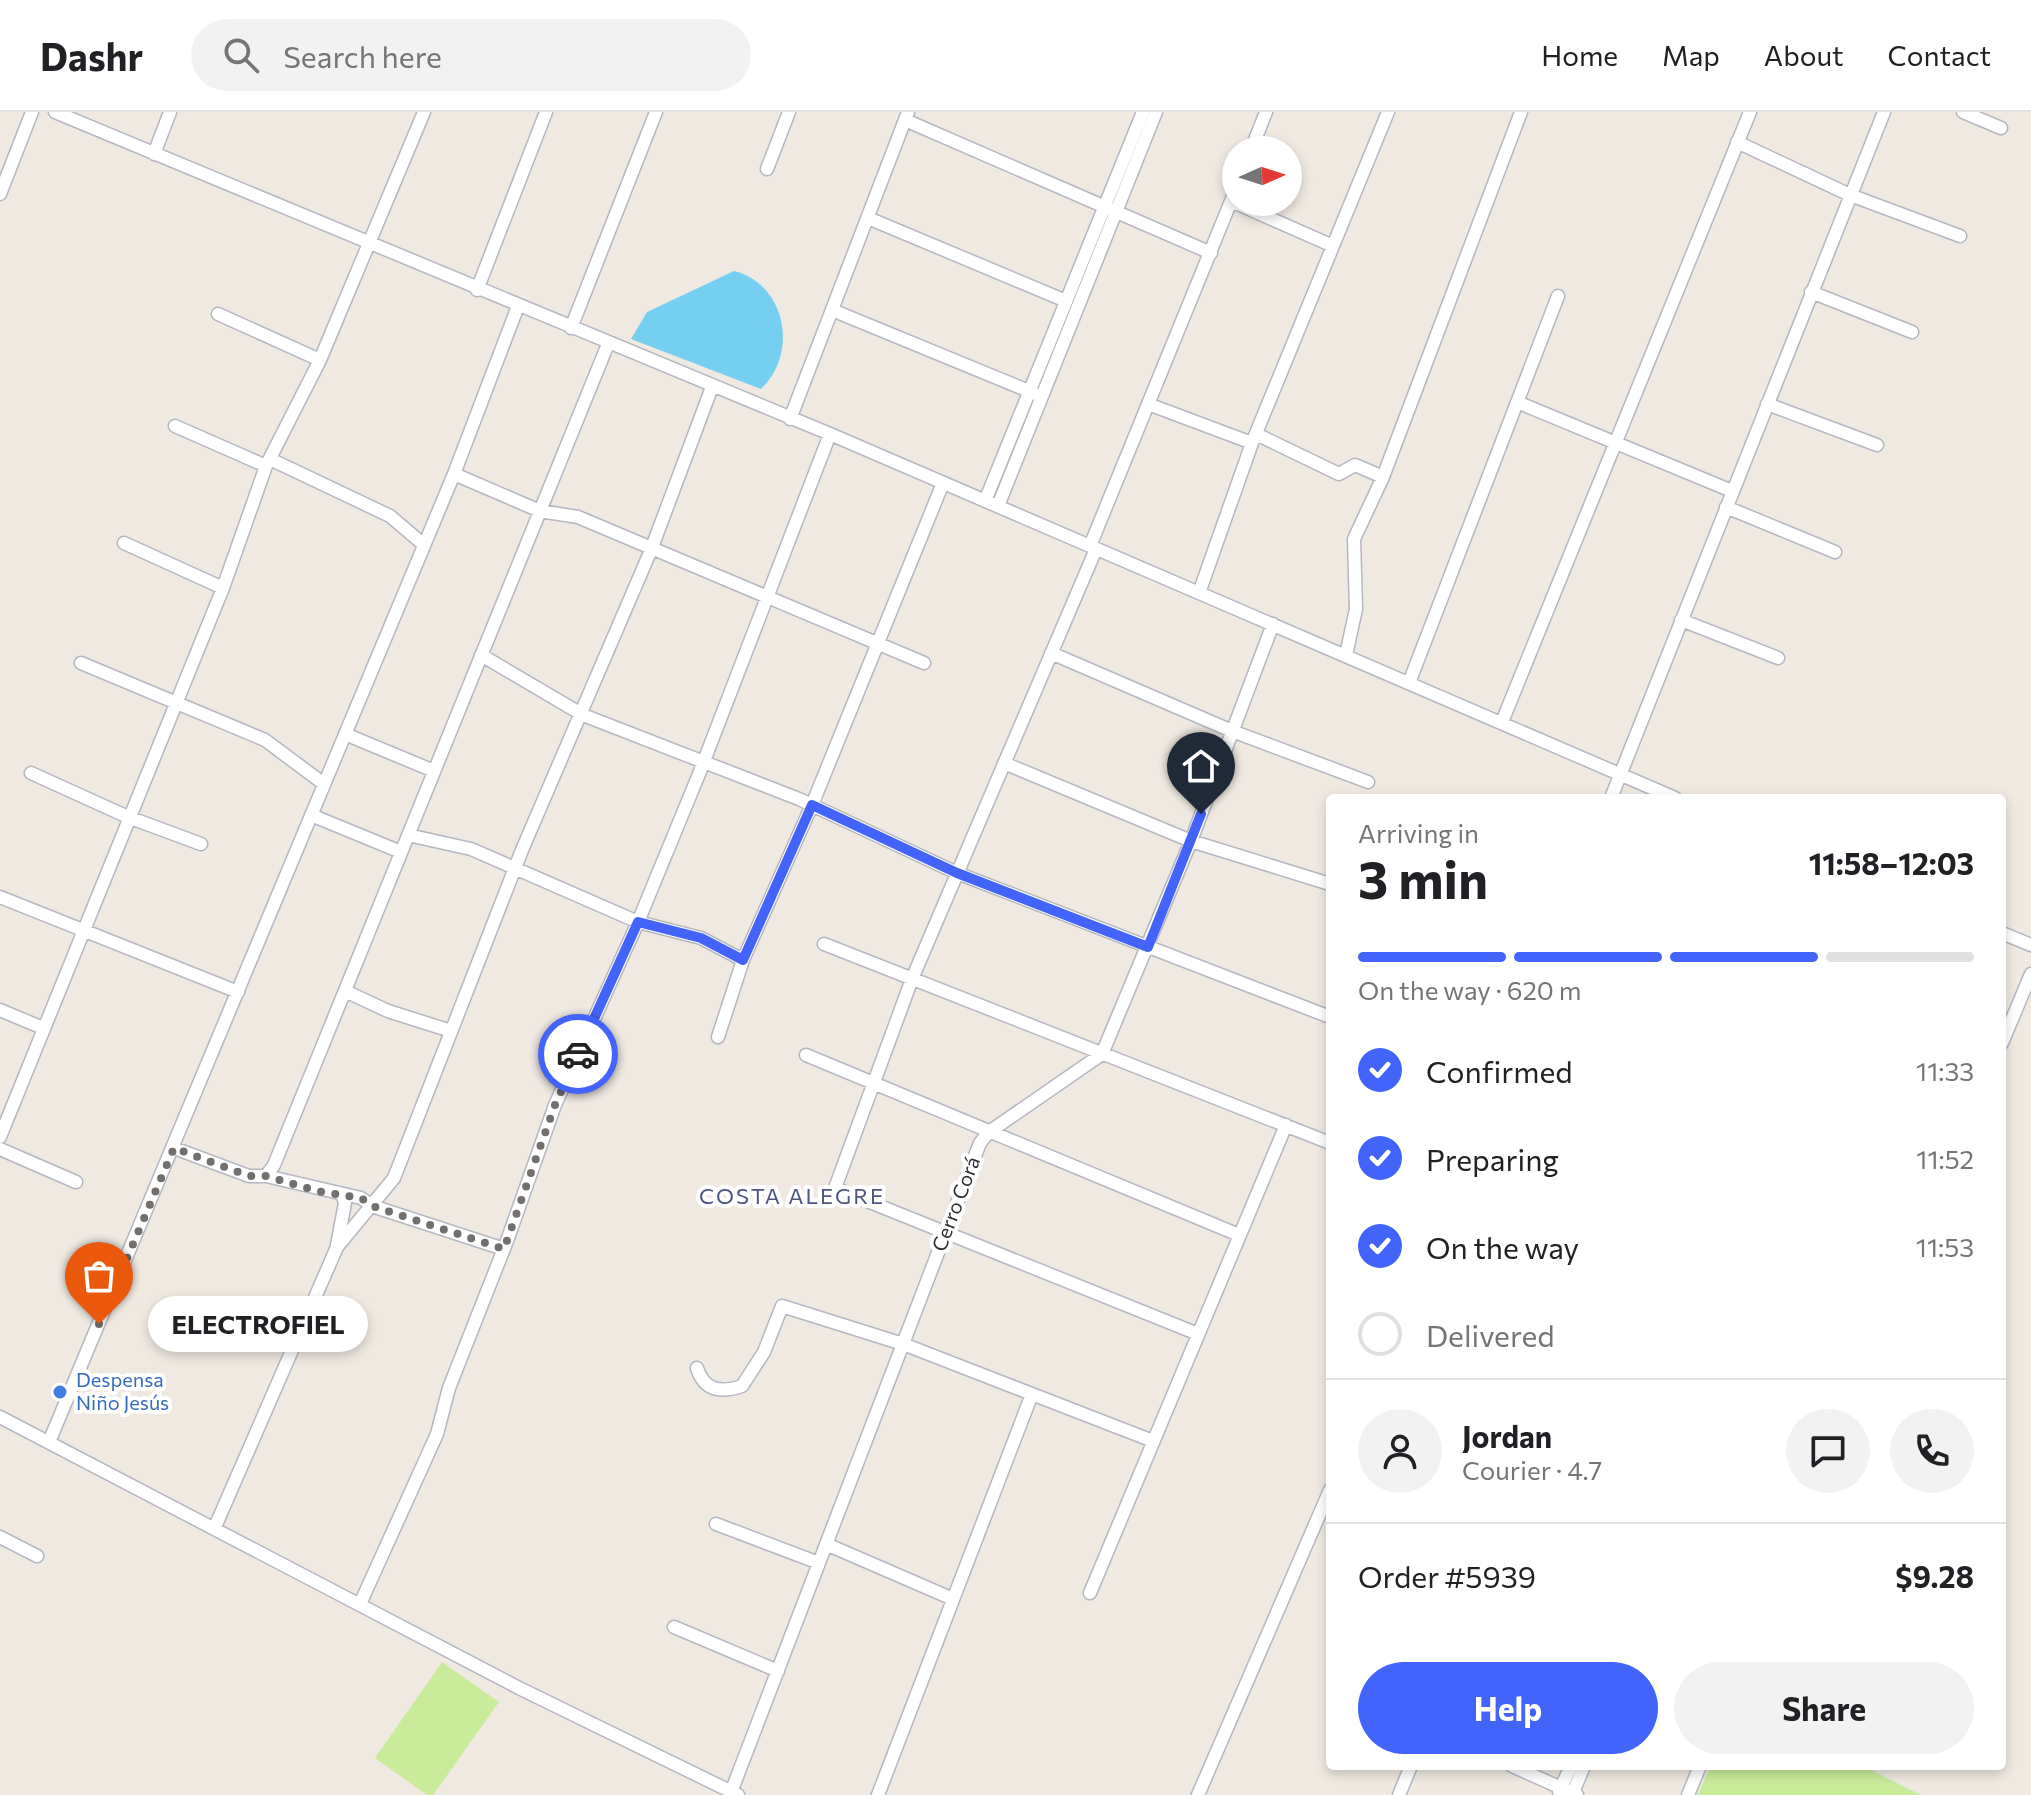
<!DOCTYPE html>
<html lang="en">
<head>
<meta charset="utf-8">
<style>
  body { margin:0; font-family:Commissioner,sans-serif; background:#f2f2f2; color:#202124; height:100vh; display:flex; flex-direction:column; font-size:30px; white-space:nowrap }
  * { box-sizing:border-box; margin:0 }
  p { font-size:26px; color:#757577 }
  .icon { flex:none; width:44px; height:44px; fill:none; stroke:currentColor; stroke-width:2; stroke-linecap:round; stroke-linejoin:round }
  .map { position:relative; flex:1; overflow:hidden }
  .side { position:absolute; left:1326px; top:682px; width:680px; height:976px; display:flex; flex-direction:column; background:#fff; border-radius:8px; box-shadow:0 4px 12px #0003 }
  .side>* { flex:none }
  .needle { width:52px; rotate:87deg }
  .buttons { position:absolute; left:1222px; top:24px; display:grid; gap:16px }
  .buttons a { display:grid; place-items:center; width:80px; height:80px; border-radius:50%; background:#fff; box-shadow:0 4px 12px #0003; font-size:40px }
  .pin { position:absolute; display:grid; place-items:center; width:68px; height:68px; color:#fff; margin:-82px -34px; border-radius:50% 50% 50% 0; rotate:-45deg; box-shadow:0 0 8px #0007 }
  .pin .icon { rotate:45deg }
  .courier { position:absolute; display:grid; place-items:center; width:80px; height:80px; margin:-40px; border:6px solid #4264fb; border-radius:50%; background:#fff; color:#222; box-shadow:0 2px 10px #0007 }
  .bubble { position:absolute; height:56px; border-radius:28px; background:#fff; box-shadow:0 4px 12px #0003; font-size:26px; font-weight:700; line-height:56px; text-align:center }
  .overview em { font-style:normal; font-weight:700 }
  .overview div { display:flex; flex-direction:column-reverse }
  .overview { display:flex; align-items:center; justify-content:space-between; height:136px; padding:0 32px }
  h1 { font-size:52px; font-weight:700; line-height:60px }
  .bar { display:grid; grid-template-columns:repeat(4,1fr); gap:12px 8px; align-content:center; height:96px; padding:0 32px }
  .bar i { height:10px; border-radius:6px; background:#e0e0e0 }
  .bar .selected { background:#4264fb }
  .bar p { grid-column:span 4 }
  .line { display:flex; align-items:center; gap:20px; padding:0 32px; border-top:2px solid #e0e0e0 }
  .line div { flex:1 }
  .round { display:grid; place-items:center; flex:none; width:84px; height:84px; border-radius:42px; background:#f2f2f2 }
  ol { padding:0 32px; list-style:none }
  li { display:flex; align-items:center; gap:24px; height:88px }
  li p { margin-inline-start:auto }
  li .icon { padding:8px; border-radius:50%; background:#4264fb; color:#fff; stroke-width:4 }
  li:last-child { color:#757577 }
  li i { width:44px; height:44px; border:4px solid #e0e0e0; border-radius:50% }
  .button { display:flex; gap:16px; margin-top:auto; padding:16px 32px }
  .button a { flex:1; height:92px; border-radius:48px; background:#4264fb; color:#fff; font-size:32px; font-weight:700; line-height:92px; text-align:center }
  .button a+a { background:#f2f2f2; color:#202124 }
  header { display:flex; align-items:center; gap:48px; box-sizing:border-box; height:112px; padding:0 40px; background:#fff; border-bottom:2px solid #e0e0e0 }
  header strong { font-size:38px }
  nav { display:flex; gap:44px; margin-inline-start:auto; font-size:28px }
  .search { width:560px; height:72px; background:#f2f2f2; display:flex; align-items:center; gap:20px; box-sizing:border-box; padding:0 28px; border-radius:44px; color:#757577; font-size:30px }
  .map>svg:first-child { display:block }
  .pitch { fill:#c9ec9a }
  .water { fill:#75cff0 }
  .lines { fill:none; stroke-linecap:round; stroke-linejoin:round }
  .minor-casing { stroke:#b4b7c1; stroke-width:15 }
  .minor { stroke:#fff; stroke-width:12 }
  .done { stroke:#726f6d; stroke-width:8; stroke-dasharray:0 14.4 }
  .route { stroke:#4264fb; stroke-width:10 }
  .shop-dot { fill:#3f7fe0; stroke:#fff; stroke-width:3 }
  .labels { text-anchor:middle; stroke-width:8; stroke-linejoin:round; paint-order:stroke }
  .street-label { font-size:20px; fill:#2e2e2e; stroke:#fff }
  .shop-label { font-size:20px; fill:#366cbe; stroke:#fff; text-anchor:start }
  .neighbourhood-label { font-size:22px; letter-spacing:2px; fill:#4d5680; stroke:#fff }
</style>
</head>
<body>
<header>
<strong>Dashr</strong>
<div class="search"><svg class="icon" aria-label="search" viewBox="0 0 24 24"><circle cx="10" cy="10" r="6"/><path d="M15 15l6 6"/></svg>Search here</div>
<nav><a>Home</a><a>Map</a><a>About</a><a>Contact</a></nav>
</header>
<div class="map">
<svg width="2031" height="1683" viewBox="0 0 2031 1683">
  <rect width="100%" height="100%" fill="#efe9e1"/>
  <!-- pitch -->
  <path class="pitch" d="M442,1550L499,1590L433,1683H427L375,1646Z
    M1710,1654H1863L1921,1683H1698Z"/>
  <!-- water -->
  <path class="water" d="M734,159C786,172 799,241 761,277L631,227L647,200Z"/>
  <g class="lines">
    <!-- minor casing -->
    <g class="minor-casing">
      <path id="minor" d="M55,0L830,322L1675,686
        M1963,0L2001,16
        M905,8L1211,141
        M1737,30L1850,83L1960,124
        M1251,38L1266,0
        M154,42L170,0
        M767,57L789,0
        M0,82L32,0
        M1231,89L1333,134
        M868,106L1066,189
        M477,178L546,0
        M1811,180L1912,220
        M832,198L1036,282
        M218,202L320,248
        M571,216L656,0
        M1517,290L1732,379
        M1148,292L1252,331
        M1767,292L1877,333
        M790,307L908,0
        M175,314L266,354
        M1256,322L1339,362L1355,353L1383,365
        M270,347L390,404L424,433
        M454,362L540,399L578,405L924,551
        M985,389L1143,0
        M998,394L1156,0
        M1726,395L1835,440
        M124,431L223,476
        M1090,434L1236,77
        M1096,437L912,867L835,1076L1198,1222
        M1199,481L1252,331L1388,0
        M1681,508L1778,546
        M1051,541L1232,619L1368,670
        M481,543L583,603L799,687L957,761L1330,905
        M1346,543L1356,497L1354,427L1383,365L1521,0
        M81,551L265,628L324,672
        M1409,571L1558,184
        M1502,610L1750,0
        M345,622L434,659
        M1004,651L1191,729L1330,772
        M31,661L128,705L201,732
        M1611,686L1884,0
        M311,703L401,740
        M408,723L471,737L638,810L701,826L743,848
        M0,785L238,880
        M2002,821L2031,833
        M824,832L1330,1031
        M345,879L388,899L451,919
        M0,898L43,916
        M718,925L743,848L812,693L943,371
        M2002,931L2031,862
        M806,943L1239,1123
        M0,1025L223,476L266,354L320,248L424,0
        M174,1036L249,1064H266L361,1086L372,1094L504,1137
        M0,1037L76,1070
        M266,1064L274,1053L608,232
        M337,1133L345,1091L342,1082
        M697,1256C704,1279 721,1281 742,1274L764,1240L782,1194L903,1232L1153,1329
        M0,1305L519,1576L738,1683
        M49,1330L454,362L518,194
        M716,1412L819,1451
        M215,1415L337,1135L394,1066L522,738L651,438L712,275
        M0,1425L37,1444
        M826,1432L953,1487
        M1090,1481L1286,1013
        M360,1492L437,1322L449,1276L507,1129L555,993L638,810L699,662L830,322
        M674,1515L778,1559
        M1512,1654L1577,1683
        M1559,1680L1571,1654
        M730,1683L980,1031L989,1020L1102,942L1191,729L1273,512
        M878,1683L1032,1282
        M1198,1683L1330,1378
        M1399,1683L1411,1654
        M1572,1683L1584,1654
        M1688,1683L1700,1654"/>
    </g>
    <!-- minor -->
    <use href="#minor" class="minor"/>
  </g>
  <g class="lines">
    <!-- done -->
    <path class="done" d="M99,1212L174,1036L249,1064H266L317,1079L361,1086L372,1094L504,1137L555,993L578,942"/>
    <!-- route -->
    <path class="route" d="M578,942L638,810L701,826L743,848L812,693L957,761L1148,835L1201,702"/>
  </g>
  <!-- markers -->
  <circle class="shop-dot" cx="60" cy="1280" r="8"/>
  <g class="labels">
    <!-- street labels -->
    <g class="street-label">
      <text transform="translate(956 1092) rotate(-69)" y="7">Cerro Corá</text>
    </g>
    <!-- shop labels -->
    <g class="shop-label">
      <text x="76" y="1275">Despensa<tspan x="76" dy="23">Niño Jesús</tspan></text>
    </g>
    <!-- neighbourhood labels -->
    <g class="neighbourhood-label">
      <text x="792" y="1092">COSTA ALEGRE</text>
    </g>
  </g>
</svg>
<div class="buttons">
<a><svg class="needle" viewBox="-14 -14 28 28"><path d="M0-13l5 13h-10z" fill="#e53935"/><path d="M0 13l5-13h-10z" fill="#757577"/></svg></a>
</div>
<div class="pin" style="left:99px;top:1212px;background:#ea580c"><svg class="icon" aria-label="bag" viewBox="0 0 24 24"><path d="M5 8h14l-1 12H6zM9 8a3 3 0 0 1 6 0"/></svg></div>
<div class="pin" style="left:1201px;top:702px;background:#1f2937"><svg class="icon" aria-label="home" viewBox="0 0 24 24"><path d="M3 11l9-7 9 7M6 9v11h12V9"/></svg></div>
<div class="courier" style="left:578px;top:942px"><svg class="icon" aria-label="car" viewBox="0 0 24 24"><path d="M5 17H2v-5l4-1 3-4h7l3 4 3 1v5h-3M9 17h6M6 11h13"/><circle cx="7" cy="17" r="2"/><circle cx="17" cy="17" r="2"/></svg></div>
<div class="bubble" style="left:148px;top:1184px;width:220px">ELECTROFIEL</div>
<section class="side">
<div class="overview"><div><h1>3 min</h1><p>Arriving in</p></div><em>11:58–12:03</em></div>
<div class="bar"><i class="selected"></i><i class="selected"></i><i class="selected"></i><i></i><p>On the way · 620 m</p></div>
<ol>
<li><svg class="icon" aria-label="check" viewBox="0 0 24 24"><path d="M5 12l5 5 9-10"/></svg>Confirmed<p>11:33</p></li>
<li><svg class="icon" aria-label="check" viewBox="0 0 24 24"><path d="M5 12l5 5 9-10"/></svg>Preparing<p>11:52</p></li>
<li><svg class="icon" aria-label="check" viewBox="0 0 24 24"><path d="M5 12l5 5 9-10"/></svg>On the way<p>11:53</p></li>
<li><i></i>Delivered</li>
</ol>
<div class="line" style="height:144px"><a class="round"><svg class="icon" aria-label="person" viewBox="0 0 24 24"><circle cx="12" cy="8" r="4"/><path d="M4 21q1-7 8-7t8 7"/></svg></a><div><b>Jordan</b><p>Courier · 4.7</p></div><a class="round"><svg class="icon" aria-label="chat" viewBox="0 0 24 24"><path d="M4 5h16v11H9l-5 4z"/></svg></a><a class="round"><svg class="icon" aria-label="phone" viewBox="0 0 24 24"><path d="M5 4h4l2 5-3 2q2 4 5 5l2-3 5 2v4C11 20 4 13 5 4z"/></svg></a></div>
<div class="line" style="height:104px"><div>Order #5939</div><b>$9.28</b></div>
<div class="button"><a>Help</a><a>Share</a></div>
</section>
</div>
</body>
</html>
